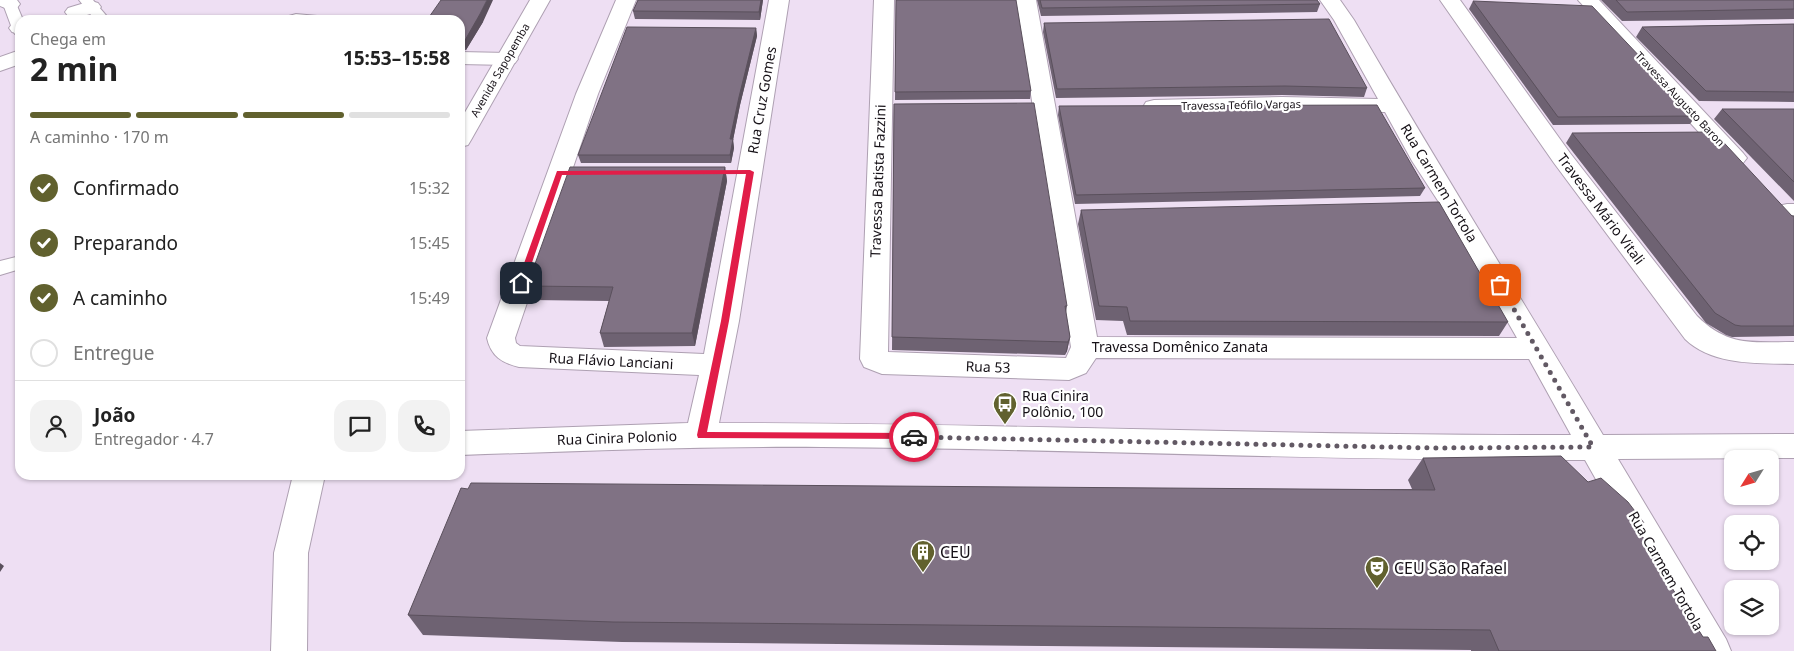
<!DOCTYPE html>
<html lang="pt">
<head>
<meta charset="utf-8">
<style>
  body { margin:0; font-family:"Noto Sans",sans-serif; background:#f2f2f2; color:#222; height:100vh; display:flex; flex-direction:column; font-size:19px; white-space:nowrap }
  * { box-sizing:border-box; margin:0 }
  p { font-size:16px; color:#767676 }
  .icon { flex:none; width:28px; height:28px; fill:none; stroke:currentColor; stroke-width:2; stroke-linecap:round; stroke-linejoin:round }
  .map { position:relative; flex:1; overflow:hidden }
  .drawer { position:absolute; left:15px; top:15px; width:450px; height:465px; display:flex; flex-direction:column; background:#fff; border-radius:15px; box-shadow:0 1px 4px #0004 }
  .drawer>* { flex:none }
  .needle { width:32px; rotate:233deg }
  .tools { position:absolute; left:1724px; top:450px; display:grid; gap:10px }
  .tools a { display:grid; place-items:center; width:55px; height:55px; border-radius:10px; background:#fff; box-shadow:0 1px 4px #0004; font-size:25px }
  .pin { position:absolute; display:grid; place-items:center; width:42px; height:42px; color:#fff; margin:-21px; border-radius:10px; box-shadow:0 2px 8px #0006 }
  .courier { position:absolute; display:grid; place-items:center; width:50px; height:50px; margin:-25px; border:4px solid #e11d48; border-radius:50%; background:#fff; color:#222; box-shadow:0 1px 6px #0007 }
  .headline em { font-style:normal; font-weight:700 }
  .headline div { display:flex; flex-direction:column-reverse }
  .headline { display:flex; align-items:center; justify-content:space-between; height:85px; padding:0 15px }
  h1 { font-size:32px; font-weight:700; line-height:38px }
  .bar { display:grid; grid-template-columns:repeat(4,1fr); gap:8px 5px; align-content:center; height:60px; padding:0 15px }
  .bar i { height:6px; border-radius:4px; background:#e0e0e0 }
  .bar .current { background:#61612e }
  .bar p { grid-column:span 4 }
  .line { display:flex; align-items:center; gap:12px; padding:0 15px; border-top:1px solid #e0e0e0 }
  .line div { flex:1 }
  .round { display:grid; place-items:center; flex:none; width:52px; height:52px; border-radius:15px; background:#f2f2f2 }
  ol { padding:0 15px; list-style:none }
  li { display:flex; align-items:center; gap:15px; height:55px }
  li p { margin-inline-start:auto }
  li .icon { padding:5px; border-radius:50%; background:#61612e; color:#fff; stroke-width:4 }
  li:last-child { color:#767676 }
  li i { width:28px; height:28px; border:2px solid #e0e0e0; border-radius:50% }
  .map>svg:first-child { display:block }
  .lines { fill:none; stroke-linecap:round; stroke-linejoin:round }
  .lane-casing { stroke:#aea0b2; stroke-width:2 }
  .street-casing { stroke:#aea0b2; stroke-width:2 }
  .secondary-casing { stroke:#aea0b2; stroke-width:2 }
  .lane { fill:#fff; fill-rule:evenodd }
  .street { fill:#fff; fill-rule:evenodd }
  .secondary { fill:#fff; fill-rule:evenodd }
  .wall { fill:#6e6272 }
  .shaded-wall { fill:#5a505c }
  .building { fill:#807284; stroke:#5a505c }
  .route { fill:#e11d48 }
  .done { stroke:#625964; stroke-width:5; stroke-dasharray:0 9 }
  .labels { text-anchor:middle; stroke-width:4.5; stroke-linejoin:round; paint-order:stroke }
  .far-street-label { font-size:11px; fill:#161117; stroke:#fff }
  .street-label { font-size:14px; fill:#161117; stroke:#fff }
  .poi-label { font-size:14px; fill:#161117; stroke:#fff; text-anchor:start }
  .near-poi-label { font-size:16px; fill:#161117; stroke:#fff; text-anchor:start }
</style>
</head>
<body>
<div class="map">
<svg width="1794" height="651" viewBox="0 0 1794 651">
  <rect width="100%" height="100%" fill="#eedff3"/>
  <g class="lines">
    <!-- lane casing -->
    <g class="lane-casing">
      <path id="lane" d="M9,0L15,1L23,20H20V35L15,34L13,31L3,4Z
        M79,0H93L110,20H95Z
        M20,256V269L0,275V261Z"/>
    </g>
    <!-- street casing -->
    <g class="street-casing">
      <path id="street" d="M0,0H17L20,4L17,8L10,10L0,6Z
        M616,0H636L598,94L515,338L516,343L520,346L704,354L769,0H789L739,321L719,423C1003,423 1287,436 1571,435L1529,359L1096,358L1086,373L1069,380L882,374L864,367L860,359L874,0H894L888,352L1066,358L1071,347L1016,0H1036L1097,337L1517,338L1442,207L1412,161L1385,112L1282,111L1154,114L1146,112L1143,107L1146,102L1154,100L1282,97L1378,99L1334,20L1320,0H1340L1354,20C1435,160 1520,296 1603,435L1794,434V458L1618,459L1726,639L1731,651H1693L1585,460C1331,461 1076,449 822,447C701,446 581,451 460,455V431L688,423L699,375L519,367C502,363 491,356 487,338L576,94Z
        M1440,0H1460L1570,153L1697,316C1728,347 1753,342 1794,342V364C1758,363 1713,366 1685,339L1554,163Z
        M1578,0H1599L1743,153L1747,158L1743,163L1735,165L1727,163Z
        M91,1L98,3L101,7C95,15 78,18 68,16L65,12L68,8Z
        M296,14L317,16L320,20H286L289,16Z
        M20,22V34L12,32L9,28L12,24Z
        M20,50V64L0,71V57Z
        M460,52L508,53L515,55L518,59L515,63L508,65L460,64Z
        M1787,204H1794V220L1778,218L1775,212L1778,206Z"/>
    </g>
    <!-- secondary casing -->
    <g class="secondary-casing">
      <path id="secondary" d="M530,0H550L471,140L468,145L460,147V121Z
        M293,475H325L308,553L307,651H271L274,553Z"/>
    </g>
    <!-- lane -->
    <use href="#lane" class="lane"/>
    <!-- street -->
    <use href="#street" class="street"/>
    <!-- secondary -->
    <use href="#secondary" class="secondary"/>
  </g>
  <!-- wall -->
  <path class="wall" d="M638,0H763L760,20L635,19L633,11Z
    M896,0L1031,91L1030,99L895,100Z
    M1037,0H1317L1320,4L1317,12L1041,16Z
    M1601,0H1794V19L1622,21Z
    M1473,1L1696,116L1690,124L1553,125L1469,9Z
    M460,20L483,22L466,50L460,51Z
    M1044,23L1367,88L1364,97L1282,95L1056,98L1043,32Z
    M1794,24V102L1699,101L1636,37L1642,27Z
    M756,28L757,36L740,105L733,140L734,148L731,163H581L578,155Z
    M894,104L1067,306L1066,313L1070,337L1067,351L1065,355L892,350Z
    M1059,106L1425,188L1420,196L1075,204L1058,115Z
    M1722,109H1794V201L1714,119Z
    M1572,133L1794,216V336L1732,337L1726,335L1706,323L1566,143Z
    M725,167L727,181L695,346L604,347L600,333L609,301L532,300L527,286Z
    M1081,210L1508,322L1499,336L1127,335L1123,321L1096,320L1078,224Z
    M1423,458L1588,482L1638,529L1658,561L1656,563L1703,637L1716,651H1471V650L622,642L423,635L408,615L468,489H1412L1408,480Z"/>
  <!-- shaded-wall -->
  <path class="shaded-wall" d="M487,0H493L483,22L466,50L464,42Z
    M761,0H763L760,20L759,12Z
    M756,28L757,36L740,105L733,140L734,148L731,163L730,155V139L739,97Z
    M725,167L727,181L695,346L692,333Z
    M1070,337L1067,351L1065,355L1068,342Z
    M1644,523L1622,545L1635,525Z
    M0,563L4,566L0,572Z"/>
  <!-- building -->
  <path class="building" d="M441,0H487L480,14L464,42H460V20H427Z
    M638,0H761L759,12L633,11Z
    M896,0H1016L1031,91L895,92Z
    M1040,0H1317L1320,4L1042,8Z
    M1616,0H1794V9L1627,12Z
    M1473,1L1592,6L1696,116L1558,117Z
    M1329,19L1367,88L1285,86L1057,89L1044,23Z
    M1794,24V92L1706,91L1642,27Z
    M627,27L756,28L739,97L730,139H733L730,155H578Z
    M1034,103L1067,306H1065L1070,337L1068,342L892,337L894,104Z
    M1377,105L1425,188L1076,195L1059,106Z
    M1722,109H1794V182Z
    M1714,132L1792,216H1794V326H1741L1735,325L1715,313L1572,133Z
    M570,167H725L692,333H600L613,287L527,286Z
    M1439,202L1508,322L1130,321L1127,307L1099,306L1081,210Z
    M1561,456L1588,482L1601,478L1628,502L1644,523L1635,525L1658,561H1655L1703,637H1708L1716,651H1499L1490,630L613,622L408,615L461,488L468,489L471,483L1435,490L1423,458Z"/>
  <!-- route -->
  <path class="route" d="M750,170L754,172L729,321L707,432L914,433L918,437L917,439L698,438L697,435L721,321L746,174L562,175L525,283L521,285L517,283L557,171Z"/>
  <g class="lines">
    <!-- done -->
    <path class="done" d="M914,437L1434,448L1593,447L1500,285"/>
  </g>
  <!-- icons -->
  <defs>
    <g id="bus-pin" transform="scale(1.25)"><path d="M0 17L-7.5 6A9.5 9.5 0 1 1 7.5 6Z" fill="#61612e" stroke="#fff"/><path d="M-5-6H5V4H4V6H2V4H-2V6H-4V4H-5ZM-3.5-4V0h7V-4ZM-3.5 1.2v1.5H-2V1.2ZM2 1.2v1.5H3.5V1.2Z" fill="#fff"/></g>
    <g id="building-pin" transform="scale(1.25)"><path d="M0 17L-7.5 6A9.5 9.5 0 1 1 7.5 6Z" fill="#61612e" stroke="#fff"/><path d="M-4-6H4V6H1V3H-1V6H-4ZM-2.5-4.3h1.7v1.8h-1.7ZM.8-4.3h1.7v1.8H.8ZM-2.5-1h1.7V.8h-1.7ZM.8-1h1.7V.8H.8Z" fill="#fff"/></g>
    <g id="theatre-pin" transform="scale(1.25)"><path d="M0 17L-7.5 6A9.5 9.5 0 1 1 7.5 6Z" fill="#61612e" stroke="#fff"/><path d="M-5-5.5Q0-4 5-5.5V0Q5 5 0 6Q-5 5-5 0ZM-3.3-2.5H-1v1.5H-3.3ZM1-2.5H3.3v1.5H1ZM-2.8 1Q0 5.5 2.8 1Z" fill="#fff"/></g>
  </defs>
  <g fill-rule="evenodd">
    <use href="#bus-pin" x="1005" y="404"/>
    <use href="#building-pin" x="923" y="552"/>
    <use href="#theatre-pin" x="1377" y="568"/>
  </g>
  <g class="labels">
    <!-- far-street labels -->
    <g class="far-street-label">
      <text transform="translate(500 70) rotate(-60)" y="4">Avenida Sapopemba</text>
      <text transform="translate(1680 99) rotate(47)" y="4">Travessa Augusto Baron</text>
      <text transform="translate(1241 105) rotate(-1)" y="4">Travessa Teófilo Vargas</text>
    </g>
    <!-- street labels -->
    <g class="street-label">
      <text transform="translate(762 100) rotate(-80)" y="5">Rua Cruz Gomes</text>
      <text transform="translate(878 181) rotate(-88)" y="5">Travessa Batista Fazzini</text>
      <text transform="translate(1439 183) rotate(59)" y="5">Rua Carmem Tortola</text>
      <text transform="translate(1601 209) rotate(53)" y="5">Travessa Mário Vitali</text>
      <text x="1180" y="352">Travessa Domênico Zanata</text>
      <text transform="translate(611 361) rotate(3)" y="5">Rua Flávio Lanciani</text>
      <text transform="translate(988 367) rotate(2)" y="5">Rua 53</text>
      <text transform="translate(617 438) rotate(-2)" y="5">Rua Cinira Polonio</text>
      <text transform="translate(1666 571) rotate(60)" y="5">Rua Carmem Tortola</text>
    </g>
    <!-- poi labels -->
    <g class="poi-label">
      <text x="1022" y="401">Rua Cinira<tspan x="1022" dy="16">Polônio, 100</tspan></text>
    </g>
    <!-- near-poi labels -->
    <g class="near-poi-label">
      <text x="940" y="558">CEU</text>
      <text x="1394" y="574">CEU São Rafael</text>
    </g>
  </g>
</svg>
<div class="tools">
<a><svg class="needle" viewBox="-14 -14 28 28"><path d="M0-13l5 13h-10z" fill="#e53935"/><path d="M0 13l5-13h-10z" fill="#767676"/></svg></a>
<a><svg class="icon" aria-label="locate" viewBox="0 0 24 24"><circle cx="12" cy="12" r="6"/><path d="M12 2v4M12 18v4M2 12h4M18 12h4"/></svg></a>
<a><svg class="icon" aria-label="layers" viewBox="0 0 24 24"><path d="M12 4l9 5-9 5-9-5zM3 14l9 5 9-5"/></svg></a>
</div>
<div class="pin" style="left:1500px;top:285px;background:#ea580c"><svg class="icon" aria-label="bag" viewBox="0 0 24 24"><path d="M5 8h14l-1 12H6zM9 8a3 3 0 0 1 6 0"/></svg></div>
<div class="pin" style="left:521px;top:283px;background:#1f2937"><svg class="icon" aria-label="home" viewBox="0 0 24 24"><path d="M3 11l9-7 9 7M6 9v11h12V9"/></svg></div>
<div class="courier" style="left:914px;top:437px"><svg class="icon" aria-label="car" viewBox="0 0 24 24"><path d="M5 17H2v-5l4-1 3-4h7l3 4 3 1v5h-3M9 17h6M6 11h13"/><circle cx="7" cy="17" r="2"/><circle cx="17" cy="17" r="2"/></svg></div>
<section class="drawer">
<div class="headline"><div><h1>2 min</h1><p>Chega em</p></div><em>15:53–15:58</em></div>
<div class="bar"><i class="current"></i><i class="current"></i><i class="current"></i><i></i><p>A caminho · 170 m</p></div>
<ol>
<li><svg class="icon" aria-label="check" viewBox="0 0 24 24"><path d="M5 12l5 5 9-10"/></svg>Confirmado<p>15:32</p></li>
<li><svg class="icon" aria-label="check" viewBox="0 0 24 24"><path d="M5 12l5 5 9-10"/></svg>Preparando<p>15:45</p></li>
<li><svg class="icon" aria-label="check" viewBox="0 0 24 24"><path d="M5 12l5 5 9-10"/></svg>A caminho<p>15:49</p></li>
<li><i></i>Entregue</li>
</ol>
<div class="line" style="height:90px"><a class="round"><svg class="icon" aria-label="person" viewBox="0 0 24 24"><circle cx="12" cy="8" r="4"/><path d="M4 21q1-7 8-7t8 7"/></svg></a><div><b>João</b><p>Entregador · 4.7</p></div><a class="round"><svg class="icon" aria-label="chat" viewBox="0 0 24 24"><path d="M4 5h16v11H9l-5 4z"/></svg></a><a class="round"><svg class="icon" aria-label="phone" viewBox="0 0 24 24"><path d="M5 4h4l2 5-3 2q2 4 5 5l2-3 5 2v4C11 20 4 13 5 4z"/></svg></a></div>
</section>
</div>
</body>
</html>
